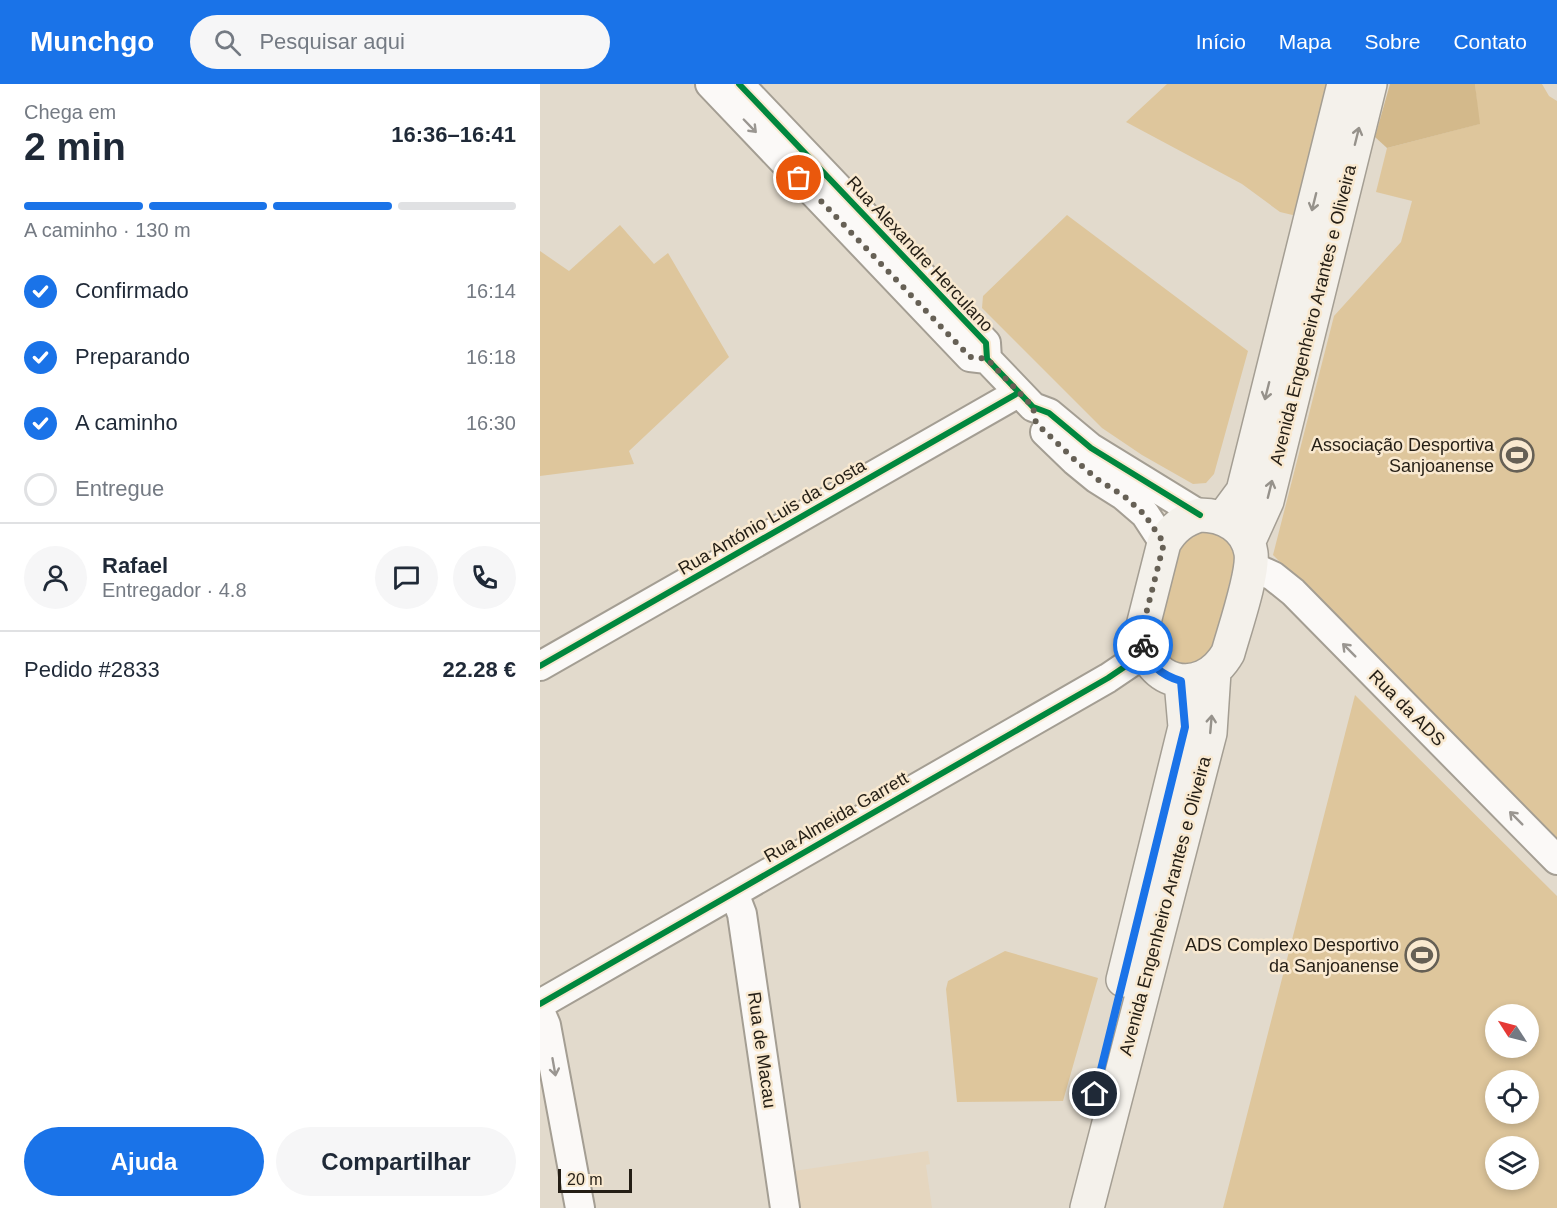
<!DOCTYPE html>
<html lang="pt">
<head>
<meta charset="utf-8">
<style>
  body { margin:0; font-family:Arial,sans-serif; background:#f6f6f7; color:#1f2937; height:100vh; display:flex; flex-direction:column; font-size:22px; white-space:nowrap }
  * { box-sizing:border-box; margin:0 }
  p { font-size:20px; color:#747a83 }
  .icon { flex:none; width:33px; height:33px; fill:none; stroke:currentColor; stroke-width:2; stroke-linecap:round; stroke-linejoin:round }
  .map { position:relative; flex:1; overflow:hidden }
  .details { display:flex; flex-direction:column; background:#fff; width:540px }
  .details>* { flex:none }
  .needle { width:39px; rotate:306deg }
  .fabs { position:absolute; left:945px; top:920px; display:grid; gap:12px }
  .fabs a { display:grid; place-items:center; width:54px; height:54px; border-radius:50%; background:#fff; box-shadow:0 3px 9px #0003; font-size:30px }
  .scale { position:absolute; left:18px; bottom:15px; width:74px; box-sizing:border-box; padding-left:6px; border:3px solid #241e15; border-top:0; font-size:16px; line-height:21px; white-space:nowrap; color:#241e15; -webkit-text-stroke:4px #f9e9d0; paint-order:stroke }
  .pin { position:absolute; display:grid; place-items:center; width:51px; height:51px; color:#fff; margin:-26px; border:3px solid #fff; border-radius:50%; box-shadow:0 2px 6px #0007 }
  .courier { position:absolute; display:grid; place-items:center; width:60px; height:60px; margin:-30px; border:4px solid #1a73e8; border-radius:50%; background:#fff; color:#222; box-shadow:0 2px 8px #0007 }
  .head em { font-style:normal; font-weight:700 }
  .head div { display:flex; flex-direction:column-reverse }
  .head { display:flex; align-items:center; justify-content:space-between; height:102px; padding:0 24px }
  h1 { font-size:39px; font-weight:700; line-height:45px }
  .bar { display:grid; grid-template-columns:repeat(4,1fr); gap:9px 6px; align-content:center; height:72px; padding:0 24px }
  .bar i { height:8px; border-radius:4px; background:#e0e1e3 }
  .bar .active { background:#1a73e8 }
  .bar p { grid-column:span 4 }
  .line { display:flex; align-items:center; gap:15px; padding:0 24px; border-top:2px solid #e0e1e3 }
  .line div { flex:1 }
  .round { display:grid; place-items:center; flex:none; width:63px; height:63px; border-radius:32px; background:#f6f6f7 }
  ol { padding:0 24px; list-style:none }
  li { display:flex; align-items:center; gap:18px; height:66px }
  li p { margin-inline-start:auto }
  li .icon { padding:6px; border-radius:50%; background:#1a73e8; color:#fff; stroke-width:4 }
  li:last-child { color:#747a83 }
  li i { width:33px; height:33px; border:3px solid #e0e1e3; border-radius:50% }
  .action { display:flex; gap:12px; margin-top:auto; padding:12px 24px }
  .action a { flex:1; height:69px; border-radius:36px; background:#1a73e8; color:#fff; font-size:24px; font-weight:700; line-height:69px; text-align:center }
  .action a+a { background:#f6f6f7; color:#1f2937 }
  header { display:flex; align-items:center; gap:36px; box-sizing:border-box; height:84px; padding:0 30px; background:#1a73e8; color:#fff }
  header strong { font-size:28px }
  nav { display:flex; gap:33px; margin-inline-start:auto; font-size:21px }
  .search { width:420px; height:54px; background:#f6f6f7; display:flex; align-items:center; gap:15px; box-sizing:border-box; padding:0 21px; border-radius:33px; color:#747a83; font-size:22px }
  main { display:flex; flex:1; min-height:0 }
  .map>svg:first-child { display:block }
  .built { fill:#e5d6bf }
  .green { fill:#dec69c; fill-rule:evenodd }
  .forest { fill:#d3b98b }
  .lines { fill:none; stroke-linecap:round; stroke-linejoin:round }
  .minor-casing { stroke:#a49e93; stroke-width:32 }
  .secondary-casing { stroke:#a49e93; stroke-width:36 }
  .minor { stroke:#fbf9f7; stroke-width:28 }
  .secondary { stroke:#f4f1eb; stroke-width:33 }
  .cycleway-casing { stroke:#f9e9d0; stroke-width:10 }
  .cycleway { stroke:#00873e; stroke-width:6 }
  .oneway { stroke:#9a9691 }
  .oneway2 { stroke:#96928b }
  .done { stroke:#666055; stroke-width:6; stroke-dasharray:0 10.8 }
  .route { stroke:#1a73e8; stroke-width:8 }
  .labels { text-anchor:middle; stroke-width:5; stroke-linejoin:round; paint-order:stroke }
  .street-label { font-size:18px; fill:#241e15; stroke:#f9e9d0 }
  .poi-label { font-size:18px; fill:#241e15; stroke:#f9e9d0; text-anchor:end }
</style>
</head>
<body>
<header>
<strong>Munchgo</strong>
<div class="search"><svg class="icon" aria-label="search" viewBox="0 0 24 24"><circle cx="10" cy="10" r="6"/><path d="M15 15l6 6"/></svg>Pesquisar aqui</div>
<nav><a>Início</a><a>Mapa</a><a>Sobre</a><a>Contato</a></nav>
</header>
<main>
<section class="details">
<div class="head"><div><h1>2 min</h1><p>Chega em</p></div><em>16:36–16:41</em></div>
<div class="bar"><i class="active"></i><i class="active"></i><i class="active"></i><i></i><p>A caminho · 130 m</p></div>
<ol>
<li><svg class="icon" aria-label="check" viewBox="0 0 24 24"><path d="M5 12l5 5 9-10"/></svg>Confirmado<p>16:14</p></li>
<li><svg class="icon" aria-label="check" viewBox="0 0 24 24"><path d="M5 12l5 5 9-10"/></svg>Preparando<p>16:18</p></li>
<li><svg class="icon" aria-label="check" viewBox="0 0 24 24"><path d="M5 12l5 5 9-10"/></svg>A caminho<p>16:30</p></li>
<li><i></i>Entregue</li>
</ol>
<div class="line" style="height:108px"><a class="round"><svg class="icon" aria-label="person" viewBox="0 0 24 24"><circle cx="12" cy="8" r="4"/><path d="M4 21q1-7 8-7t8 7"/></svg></a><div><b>Rafael</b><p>Entregador · 4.8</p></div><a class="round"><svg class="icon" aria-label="chat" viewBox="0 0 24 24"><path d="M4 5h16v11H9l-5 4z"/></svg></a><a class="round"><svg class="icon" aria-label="phone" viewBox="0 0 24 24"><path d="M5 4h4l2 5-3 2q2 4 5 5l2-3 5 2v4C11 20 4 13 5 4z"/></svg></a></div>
<div class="line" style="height:78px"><div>Pedido #2833</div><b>22.28 €</b></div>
<div class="action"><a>Ajuda</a><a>Compartilhar</a></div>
</section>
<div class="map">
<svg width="1017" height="1124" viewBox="0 0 1017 1124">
  <rect width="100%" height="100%" fill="#e2dacc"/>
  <!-- built -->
  <path class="built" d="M388,1067L390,1080L386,1081L392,1124H259L254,1087Z"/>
  <!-- green -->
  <path class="green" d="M627,0H789L761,133L740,128L702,100L586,38Z
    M935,0H1002L1009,12L1017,17V755L733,471L794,232L861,158L872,117L836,108L847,64L939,40Z
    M527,131L708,267L674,390L666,399L653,400L602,371L562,344L442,224L443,212Z
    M80,141L114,180L128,169L189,273L89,367L94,380L0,392V167L29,187Z
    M662,446C682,449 695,456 694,479L674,564C658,592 619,582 619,549L639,464L643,457Z
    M815,611L1017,812V1124H683ZM956,930H988V963H956ZM956,996H988V1029H956ZM956,1062H988V1095H956Z
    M465,867L558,894L523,1017L417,1018L406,905L408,897Z"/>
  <!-- forest -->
  <path class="forest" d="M850,0H935L940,40L847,64L835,53Z"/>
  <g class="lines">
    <!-- minor casing -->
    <g class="minor-casing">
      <path id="minor" d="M170,0L430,273L447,275
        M199,0L446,259L447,275L493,323L509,329L551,364L660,431
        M505,348L535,377L557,395L584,412L605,430L624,459
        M711,482L733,492L753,508L1017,776
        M0,582L478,309
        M194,809L202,830L245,1124
        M0,920L568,594L605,569
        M0,927L6,941L40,1124"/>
    </g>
    <!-- secondary casing -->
    <g class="secondary-casing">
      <path id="secondary" d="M660,431C684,431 707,443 711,469C714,489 694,547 688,569C661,616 602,600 602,546L624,459C633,444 643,436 660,431Z
        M683,434L703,407L804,0
        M708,459L727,417L830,0
        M583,896L645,643L641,597
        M547,1124L670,649L674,588"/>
    </g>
    <!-- minor -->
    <use href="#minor" class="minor"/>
    <!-- secondary -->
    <use href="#secondary" class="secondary"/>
    <!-- cycleway casing -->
    <g class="cycleway-casing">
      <path id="cycleway" d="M199,0L446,259L447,275L493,323L509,329L551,364L660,431
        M0,582L478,309
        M0,920L568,594L605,569"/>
    </g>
    <!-- cycleway -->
    <use href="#cycleway" class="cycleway"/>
  </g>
  <!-- one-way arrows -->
  <defs><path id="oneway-shaft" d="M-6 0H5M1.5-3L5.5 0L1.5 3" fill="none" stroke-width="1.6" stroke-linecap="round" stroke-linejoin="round" transform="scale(1.5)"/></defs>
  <g class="oneway">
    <use href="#oneway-shaft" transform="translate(210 42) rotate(46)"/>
    <use href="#oneway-shaft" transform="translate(809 566) rotate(-135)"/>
    <use href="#oneway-shaft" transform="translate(976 734) rotate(-135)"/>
    <use href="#oneway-shaft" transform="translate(14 983) rotate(80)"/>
  </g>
  <g class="oneway2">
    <use href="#oneway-shaft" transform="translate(817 52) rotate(-76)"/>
    <use href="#oneway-shaft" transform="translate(774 118) rotate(104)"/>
    <use href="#oneway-shaft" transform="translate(727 307) rotate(104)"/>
    <use href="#oneway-shaft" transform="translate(730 405) rotate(-76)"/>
    <use href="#oneway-shaft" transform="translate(671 640) rotate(-85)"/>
  </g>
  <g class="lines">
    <!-- done -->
    <path class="done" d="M259,94L430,273L447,275L493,323L496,339L535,376L557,395L584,412L604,430L624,459L602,546L603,561"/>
    <!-- route -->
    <path class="route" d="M555,1010L645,643L641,597C621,591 609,581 603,561"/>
  </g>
  <!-- icons -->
  <defs>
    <g id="stadium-ring" transform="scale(1.725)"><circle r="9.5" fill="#f9e9d0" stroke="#666055" stroke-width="1.5"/><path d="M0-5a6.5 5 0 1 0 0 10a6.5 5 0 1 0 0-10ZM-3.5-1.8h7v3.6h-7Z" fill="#666055"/></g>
  </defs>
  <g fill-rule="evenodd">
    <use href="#stadium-ring" x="977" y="371"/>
    <use href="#stadium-ring" x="882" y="871"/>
  </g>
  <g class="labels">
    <!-- street labels -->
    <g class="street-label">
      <text transform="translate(380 170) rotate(47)" y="6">Rua Alexandre Herculano</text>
      <text transform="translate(773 231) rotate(-76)" y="6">Avenida Engenheiro Arantes e Oliveira</text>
      <text transform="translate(232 433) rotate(-30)" y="6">Rua António Luis da Costa</text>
      <text transform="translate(867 624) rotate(45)" y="6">Rua da ADS</text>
      <text transform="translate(296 733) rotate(-30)" y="6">Rua Almeida Garrett</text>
      <text transform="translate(625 822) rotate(-75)" y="6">Avenida Engenheiro Arantes e Oliveira</text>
      <text transform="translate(222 966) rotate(82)" y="6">Rua de Macau</text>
    </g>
    <!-- poi labels -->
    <g class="poi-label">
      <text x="954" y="367">Associação Desportiva<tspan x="954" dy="21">Sanjoanense</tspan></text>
      <text x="859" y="867">ADS Complexo Desportivo<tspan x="859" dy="21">da Sanjoanense</tspan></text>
    </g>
  </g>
</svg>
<div class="fabs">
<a><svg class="needle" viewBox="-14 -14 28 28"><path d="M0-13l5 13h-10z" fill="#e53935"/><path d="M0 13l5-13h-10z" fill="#747a83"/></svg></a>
<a><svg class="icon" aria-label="locate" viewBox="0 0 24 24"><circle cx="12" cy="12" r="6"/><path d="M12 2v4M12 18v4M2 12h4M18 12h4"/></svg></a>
<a><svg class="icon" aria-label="layers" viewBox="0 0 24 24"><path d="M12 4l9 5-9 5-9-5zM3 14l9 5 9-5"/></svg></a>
</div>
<div class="scale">20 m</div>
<div class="pin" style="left:259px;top:94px;background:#ea580c"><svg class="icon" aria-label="bag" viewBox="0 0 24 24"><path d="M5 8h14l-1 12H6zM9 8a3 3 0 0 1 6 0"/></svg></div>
<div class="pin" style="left:555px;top:1010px;background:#1f2937"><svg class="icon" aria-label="home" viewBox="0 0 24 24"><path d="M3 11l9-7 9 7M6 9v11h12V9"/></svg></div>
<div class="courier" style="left:603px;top:561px"><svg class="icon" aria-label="bike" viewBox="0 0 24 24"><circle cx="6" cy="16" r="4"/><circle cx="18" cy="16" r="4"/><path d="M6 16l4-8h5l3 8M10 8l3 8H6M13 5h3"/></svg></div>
</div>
</main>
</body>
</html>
